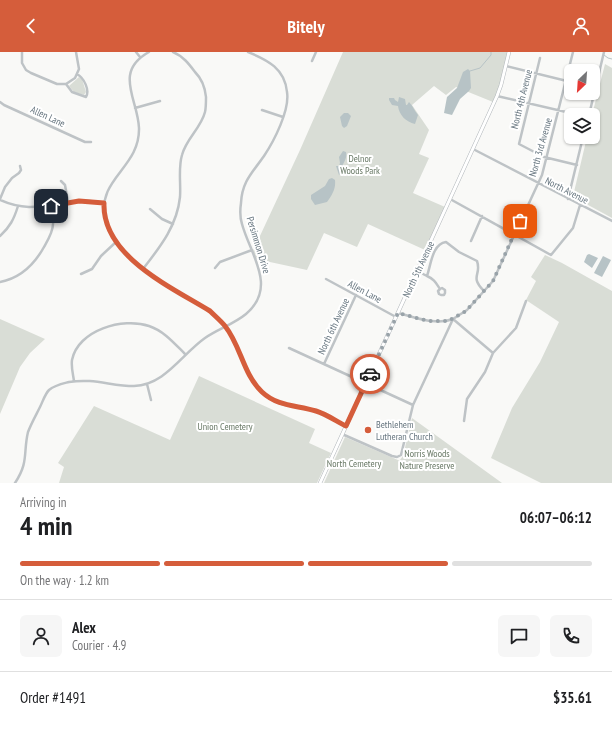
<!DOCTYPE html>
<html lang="en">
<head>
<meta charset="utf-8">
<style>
  body { margin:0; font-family:"PT Sans Narrow",sans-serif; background:#f6f6f6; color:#202124; height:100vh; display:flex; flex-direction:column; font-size:15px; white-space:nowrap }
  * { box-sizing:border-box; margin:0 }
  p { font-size:13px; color:#757577 }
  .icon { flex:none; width:22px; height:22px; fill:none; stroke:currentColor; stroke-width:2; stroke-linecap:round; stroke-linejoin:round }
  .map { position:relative; height:431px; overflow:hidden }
  .details { display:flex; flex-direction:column; background:#fff; flex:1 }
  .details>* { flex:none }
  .needle { width:26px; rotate:205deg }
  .tools { position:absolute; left:564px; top:12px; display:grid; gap:8px }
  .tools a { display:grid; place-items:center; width:36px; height:36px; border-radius:6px; background:#fff; box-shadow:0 1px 3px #0004; font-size:20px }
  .pin { position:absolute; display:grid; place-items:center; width:34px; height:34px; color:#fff; margin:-17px; border-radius:8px; box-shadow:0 2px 6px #0006 }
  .courier { position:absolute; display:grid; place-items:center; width:40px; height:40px; margin:-20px; border:3px solid #d55d3b; border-radius:50%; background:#fff; color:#222; box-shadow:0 1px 5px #0007 }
  .summary em { font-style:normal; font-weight:700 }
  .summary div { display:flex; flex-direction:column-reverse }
  .summary { display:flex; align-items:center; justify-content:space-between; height:68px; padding:0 20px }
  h1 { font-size:26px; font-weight:700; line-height:30px }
  .bar { display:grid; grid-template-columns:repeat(4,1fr); gap:6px 4px; align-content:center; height:48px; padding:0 20px }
  .bar i { height:5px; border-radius:3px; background:#e0e0e0 }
  .bar .on { background:#d55d3b }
  .bar p { grid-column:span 4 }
  .line { display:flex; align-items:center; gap:10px; padding:0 20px; border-top:1px solid #e0e0e0 }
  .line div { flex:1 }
  .round { display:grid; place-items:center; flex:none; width:42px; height:42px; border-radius:6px; background:#f6f6f6 }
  header { display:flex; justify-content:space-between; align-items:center; height:52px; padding:0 20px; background:#d55d3b; color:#fff; font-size:18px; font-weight:700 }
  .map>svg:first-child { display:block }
  .green { fill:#d9ddd6 }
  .water { fill:#b7c3c6 }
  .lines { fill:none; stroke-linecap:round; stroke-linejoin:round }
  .stream { stroke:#b7c3c6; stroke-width:1 }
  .major-casing { stroke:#b2b7bb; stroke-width:4 }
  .minor { stroke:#bec3c6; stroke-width:2.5 }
  .major { stroke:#fff; stroke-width:3 }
  .done { stroke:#99a3a9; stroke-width:4; stroke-dasharray:0 7.2 }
  .route { stroke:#d55d3b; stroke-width:5 }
  .poi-dot { fill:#d55d3b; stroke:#fff; stroke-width:1.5 }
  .labels { text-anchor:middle; stroke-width:4; stroke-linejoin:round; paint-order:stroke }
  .street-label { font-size:10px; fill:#66757f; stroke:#fff }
  .park-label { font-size:10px; fill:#687865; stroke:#fff }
  .poi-label { font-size:10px; fill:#66757f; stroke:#fff; text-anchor:start }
</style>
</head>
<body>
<header><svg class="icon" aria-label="back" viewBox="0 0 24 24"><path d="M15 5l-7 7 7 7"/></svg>Bitely<svg class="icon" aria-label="person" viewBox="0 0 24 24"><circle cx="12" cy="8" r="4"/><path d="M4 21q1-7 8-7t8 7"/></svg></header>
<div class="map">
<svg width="612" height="431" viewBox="0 0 612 431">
  <rect width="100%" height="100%" fill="#f9f9f7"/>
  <!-- green -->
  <path class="green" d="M343,0H508L501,32L493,50L456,35L446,43L434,34L412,53L429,78L419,102L429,106L413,141L445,155L425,198L368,172L357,195L324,181L307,218L256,207L253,199L300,98Z
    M605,12L612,16V166L579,148L574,140L587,85H593L592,63Z
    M79,25L82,27L86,40L84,43L74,40L69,34Z
    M545,203L562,211L612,239V431H541L491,406L512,356L540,310L559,270L526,248L536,229L531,225Z
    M0,267L45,287L30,301L20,315L0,362Z
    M199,324L315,377L309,391L331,401L317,431H59L64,415L58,411L94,354L170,388Z
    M412,366L502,431H324L345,385L398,408H400L403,404Z"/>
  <!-- water -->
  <path class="water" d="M468,17L470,19L471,36L469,39L460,47L452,63L444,61L447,45L457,36L463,20Z
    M399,45L405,47L406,53H407L409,50C413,54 414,58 418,63L415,72C406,70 399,63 398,54L392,53L389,48V46H394L395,48L398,50Z
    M344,61H348L351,64L347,74L344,76L342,74L340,65Z
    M343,99L346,100C348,109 340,113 340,122L339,123L336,114H339L340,111L339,105Z
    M332,126L335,128C336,137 332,143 327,150L315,153L311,147V143L325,134L329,127Z
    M589,202L598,206L592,216L584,210L587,203Z
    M603,204L611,208L602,225L594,221Z"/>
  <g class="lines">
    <!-- stream -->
    <path class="stream" d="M604,3L608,6L612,7
      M470,19L480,16L491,3V0"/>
    <!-- major casing -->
    <g class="major-casing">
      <path id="major" d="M320,431L497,44L501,33L509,0"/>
    </g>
    <!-- minor -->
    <path class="minor" d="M22,0V11L26,18L31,21L57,32H66L75,26L79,17L76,0
      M136,0L140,5
      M149,0C113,20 138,47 139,76C140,116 97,126 105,166C106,176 112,184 118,193C137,217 164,231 190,247C197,251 204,255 210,260C216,265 222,270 226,275C242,297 244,328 267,345C282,356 299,354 316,359C326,362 336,369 346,374
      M540,6L519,92L544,105L577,113
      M312,9L316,0
      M506,14L571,30
      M66,32L72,40L86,45C90,38 84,26 77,22
      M497,44L579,63
      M0,50L4,53L85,90H91
      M135,56L160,49
      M262,58L283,65
      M589,63L604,0
      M473,97L612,169
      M61,129L65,133L68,150
      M0,147L5,135L12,126L19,121L21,118L20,114
      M450,147L551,203L573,176L580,153
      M568,147L583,85
      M0,148C31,162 48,151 79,149C87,148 96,150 104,151
      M150,157L162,167L173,172
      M0,184C10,175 14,167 18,154
      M471,189L482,164
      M215,216L220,210L252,198
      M143,217C160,195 177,174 180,145C181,131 178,116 182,103C186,87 201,76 205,60C206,56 206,50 206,45C205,35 202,27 195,20C189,12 183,4 173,0
      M417,219L427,224C431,213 432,192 446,190L459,200L477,209C482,223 469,224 484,239
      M81,222L92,217L101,204L116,190
      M427,224C434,227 436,231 440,237L438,239L439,242L441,243H444L445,241V238L442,236L440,237
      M326,227L396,265
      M0,230C21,226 34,213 44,195C48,188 53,180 53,172C54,166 52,160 51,154
      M398,261C415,265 436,274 453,267L493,301
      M289,296L413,353
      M324,312L356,243
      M74,329C73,322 71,315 72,308C78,278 123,265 149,274C164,279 174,291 185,302
      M147,332L151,348
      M464,369L467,347L485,320L493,301L516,276L526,249
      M342,382L392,404L397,405L401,403L413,353L453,267L467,258L493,229L542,123L573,0
      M15,431C29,410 23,401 28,380C31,372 36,363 40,355C43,349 45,342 49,338C55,333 61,332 69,330C94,326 111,334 134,334C165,333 182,302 205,286C218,277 234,272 246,262C278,235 250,202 242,172C240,166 240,158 241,151C242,129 253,120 264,104C274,89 290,58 287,40C285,17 268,8 248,0"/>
    <!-- major -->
    <use href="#major" class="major"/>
  </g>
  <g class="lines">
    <!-- done -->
    <path class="done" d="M370,322L398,261L428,269H448L466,259L493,229L520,169"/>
    <!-- route -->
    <path class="route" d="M51,154L79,149L104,151C102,204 171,235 210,259C215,264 221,269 225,274C241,294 243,322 262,340C278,355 297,353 316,359C326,362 336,369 346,374L370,322"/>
  </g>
  <!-- markers -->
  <circle class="poi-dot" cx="368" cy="378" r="4"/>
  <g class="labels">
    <!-- street labels -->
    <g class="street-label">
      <text transform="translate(521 47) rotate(-76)" y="4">North 4th Avenue</text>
      <text transform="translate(48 64) rotate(25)" y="4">Allen Lane</text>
      <text transform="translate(540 95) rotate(-74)" y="4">North 3rd Avenue</text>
      <text transform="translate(567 138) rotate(27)" y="4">North Avenue</text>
      <text transform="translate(259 193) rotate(73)" y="4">Persimmon Drive</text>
      <text transform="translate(418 217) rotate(-65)" y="4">North 5th Avenue</text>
      <text transform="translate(365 239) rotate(28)" y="4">Allen Lane</text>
      <text transform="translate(333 274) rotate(-65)" y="4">North 6th Avenue</text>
    </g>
    <!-- park labels -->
    <g class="park-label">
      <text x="360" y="110">Delnor<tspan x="360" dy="12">Woods Park</tspan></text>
      <text x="225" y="378">Union Cemetery</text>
      <text x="427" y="405">Norris Woods<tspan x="427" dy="12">Nature Preserve</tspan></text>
      <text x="354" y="415">North Cemetery</text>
    </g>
    <!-- poi labels -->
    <g class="poi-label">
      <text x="376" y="376">Bethlehem<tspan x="376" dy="12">Lutheran Church</tspan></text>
    </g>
  </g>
</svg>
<div class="tools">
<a><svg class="needle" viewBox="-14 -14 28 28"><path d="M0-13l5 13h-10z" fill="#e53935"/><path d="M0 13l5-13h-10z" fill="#757577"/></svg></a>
<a><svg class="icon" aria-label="layers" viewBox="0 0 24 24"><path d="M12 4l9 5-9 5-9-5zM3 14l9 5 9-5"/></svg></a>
</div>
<div class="pin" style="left:520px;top:169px;background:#ea580c"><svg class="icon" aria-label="bag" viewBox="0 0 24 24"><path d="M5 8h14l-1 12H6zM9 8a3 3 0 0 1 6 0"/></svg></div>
<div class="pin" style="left:51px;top:154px;background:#1f2937"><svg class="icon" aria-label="home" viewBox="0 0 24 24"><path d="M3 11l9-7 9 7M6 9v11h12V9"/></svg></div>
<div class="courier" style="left:370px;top:322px"><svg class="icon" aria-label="car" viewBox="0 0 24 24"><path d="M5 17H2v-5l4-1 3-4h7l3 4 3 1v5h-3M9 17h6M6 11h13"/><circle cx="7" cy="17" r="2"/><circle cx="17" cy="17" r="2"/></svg></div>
</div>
<section class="details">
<div class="summary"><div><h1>4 min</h1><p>Arriving in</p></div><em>06:07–06:12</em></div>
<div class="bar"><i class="on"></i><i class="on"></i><i class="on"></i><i></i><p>On the way · 1.2 km</p></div>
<div class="line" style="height:72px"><a class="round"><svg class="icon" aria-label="person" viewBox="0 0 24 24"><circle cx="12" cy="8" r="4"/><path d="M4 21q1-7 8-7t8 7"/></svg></a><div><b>Alex</b><p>Courier · 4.9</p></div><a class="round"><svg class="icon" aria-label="chat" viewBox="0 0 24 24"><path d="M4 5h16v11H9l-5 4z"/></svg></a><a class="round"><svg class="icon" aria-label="phone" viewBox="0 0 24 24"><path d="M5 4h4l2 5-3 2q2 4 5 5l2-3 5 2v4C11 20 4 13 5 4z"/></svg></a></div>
<div class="line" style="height:52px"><div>Order #1491</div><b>$35.61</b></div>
</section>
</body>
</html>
